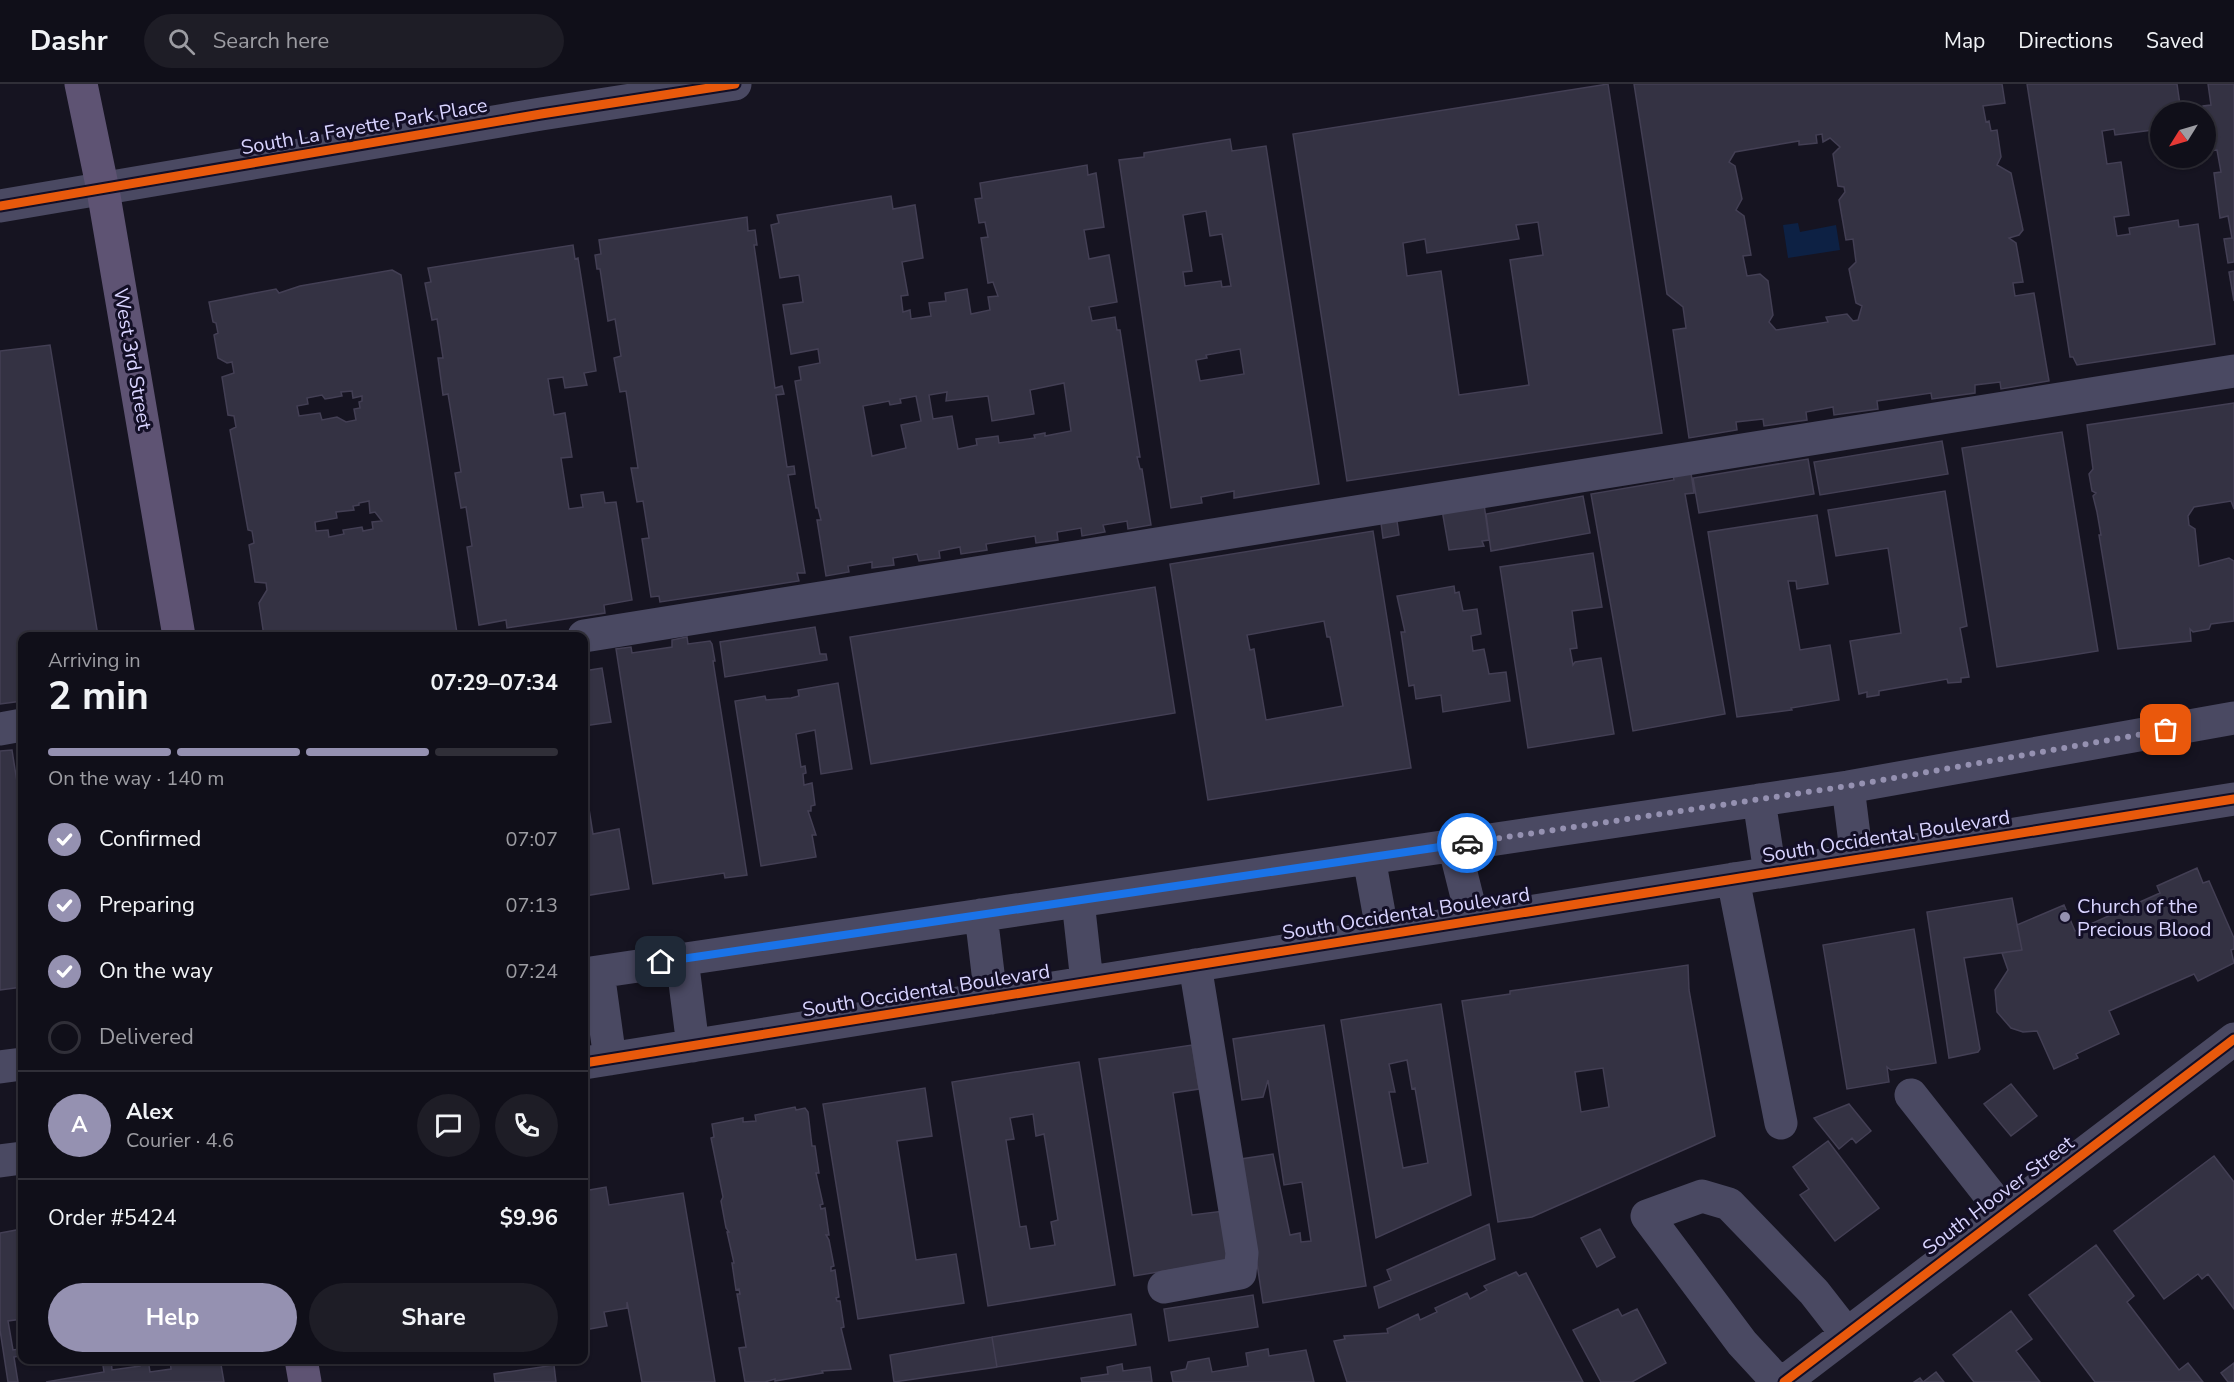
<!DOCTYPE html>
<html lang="en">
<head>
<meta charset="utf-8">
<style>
  body { margin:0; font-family:"Nunito Sans",sans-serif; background:#1e1d26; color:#f1f3f6; height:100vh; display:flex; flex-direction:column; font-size:22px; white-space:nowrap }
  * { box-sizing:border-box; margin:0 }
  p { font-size:20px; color:#9c9ca2 }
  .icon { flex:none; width:33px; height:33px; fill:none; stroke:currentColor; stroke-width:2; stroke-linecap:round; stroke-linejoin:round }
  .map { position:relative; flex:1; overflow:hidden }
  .sheet { position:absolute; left:18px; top:548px; width:570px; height:732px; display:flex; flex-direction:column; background:#100f19; border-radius:12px; box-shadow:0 2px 4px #0004,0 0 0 2px #302f38 }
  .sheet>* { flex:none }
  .needle { width:39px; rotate:233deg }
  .tools { position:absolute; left:2150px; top:18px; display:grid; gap:12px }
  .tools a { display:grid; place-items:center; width:66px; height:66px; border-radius:50%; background:#100f19; box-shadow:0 2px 4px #0004,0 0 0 2px #302f38; font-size:30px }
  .pin { position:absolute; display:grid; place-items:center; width:51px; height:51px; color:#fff; margin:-26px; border-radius:12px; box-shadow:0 3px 9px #0006 }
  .courier { position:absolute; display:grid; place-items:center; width:60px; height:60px; margin:-30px; border:4px solid #1a73e8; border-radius:50%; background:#fff; color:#222; box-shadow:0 2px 8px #0007 }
  .overview em { font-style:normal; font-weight:700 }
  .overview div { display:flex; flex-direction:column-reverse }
  .overview { display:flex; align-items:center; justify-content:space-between; height:102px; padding:0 30px }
  h1 { font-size:39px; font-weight:700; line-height:45px }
  .bar { display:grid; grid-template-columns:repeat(4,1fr); gap:9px 6px; align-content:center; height:72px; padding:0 30px }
  .bar i { height:8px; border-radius:4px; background:#302f38 }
  .bar .on { background:#9591b1 }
  .bar p { grid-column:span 4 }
  .line { display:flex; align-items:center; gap:15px; padding:0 30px; border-top:2px solid #302f38 }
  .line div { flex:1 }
  .round { display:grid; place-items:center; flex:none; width:63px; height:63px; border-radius:32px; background:#1e1d26 }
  ol { padding:0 30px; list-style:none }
  li { display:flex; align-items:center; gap:18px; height:66px }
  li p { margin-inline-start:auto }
  li .icon { padding:6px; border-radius:50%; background:#9591b1; color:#fff; stroke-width:4 }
  li:last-child { color:#9c9ca2 }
  li i { width:33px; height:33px; border:3px solid #302f38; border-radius:50% }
  .cta { display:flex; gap:12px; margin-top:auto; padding:12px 30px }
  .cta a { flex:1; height:69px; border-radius:36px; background:#9591b1; color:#fff; font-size:24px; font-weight:700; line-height:69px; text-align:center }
  .cta a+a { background:#1e1d26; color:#f1f3f6 }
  header { display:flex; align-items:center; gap:36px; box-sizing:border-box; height:84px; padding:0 30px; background:#100f19; border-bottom:2px solid #302f38 }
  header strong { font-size:28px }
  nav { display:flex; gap:33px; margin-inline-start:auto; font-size:21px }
  .search { width:420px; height:54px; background:#1e1d26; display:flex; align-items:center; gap:15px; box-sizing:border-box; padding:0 21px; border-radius:33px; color:#9c9ca2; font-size:22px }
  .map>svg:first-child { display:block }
  .water { fill:#0d2144 }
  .building { fill:#343243; stroke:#433f54; stroke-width:1.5; fill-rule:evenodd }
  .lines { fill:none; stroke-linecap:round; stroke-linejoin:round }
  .minor { stroke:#4a4962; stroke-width:33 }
  .major { stroke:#5e5373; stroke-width:33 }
  .cycleway-casing { stroke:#130f26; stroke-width:13 }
  .cycleway { stroke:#e8590c; stroke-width:9 }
  .done { stroke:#9591b1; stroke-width:6; stroke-dasharray:0 10.8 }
  .route { stroke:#1a73e8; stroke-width:8 }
  .poi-dot { fill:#9591b1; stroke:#130f26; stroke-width:2 }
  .labels { text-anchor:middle; stroke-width:6; stroke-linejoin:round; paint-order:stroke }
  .street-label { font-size:20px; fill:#d9d4ff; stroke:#130f26 }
  .poi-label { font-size:20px; fill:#d9d4ff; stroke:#130f26; text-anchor:start }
</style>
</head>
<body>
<header>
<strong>Dashr</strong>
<div class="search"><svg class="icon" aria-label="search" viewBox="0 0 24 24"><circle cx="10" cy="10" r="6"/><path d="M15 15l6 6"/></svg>Search here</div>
<nav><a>Map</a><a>Directions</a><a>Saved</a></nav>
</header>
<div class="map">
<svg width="2234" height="1298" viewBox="0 0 2234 1298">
  <rect width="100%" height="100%" fill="#161421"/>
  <!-- water -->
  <path class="water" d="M1798,139L1800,148L1836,141L1840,166L1788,174L1783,141Z"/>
  <!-- building -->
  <path class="building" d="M1608,0L1662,349L1347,397L1293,50ZM1538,138L1543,171L1510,176L1529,301L1459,311L1441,187L1407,192L1403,159L1425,155L1427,169L1519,155L1516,141Z
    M1634,0H2002L2005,19L1983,22L1986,38L1989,37L1991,47L1997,46L2001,73L1997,81L2011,89L2023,146L2019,151L2009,154L2016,159L2023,198L2013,199L2015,212L2034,209L2049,297L2001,305L2000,298L1975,301V309L1932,315L1931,309L1877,317L1878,325L1834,331L1833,323L1806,328L1807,336L1764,342L1763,335L1736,338L1737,346L1689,354L1673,246L1686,244L1683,223L1667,210ZM1822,50L1823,58L1830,54L1840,63L1833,70L1838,102L1844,103L1845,108L1839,116L1846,156L1853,155L1856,178L1849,185L1856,219L1862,222L1858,236L1853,237L1847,230L1826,233L1828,238L1776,246L1769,238L1773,231L1768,197L1760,190L1747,192L1743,172L1751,171L1744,132L1736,126L1742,115L1735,82L1729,78L1735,68L1799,57V61L1817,59L1816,51Z
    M2027,0H2177L2181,28H2160V45L2115,51L2114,45L2102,47L2107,80L2121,78L2129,131L2114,133L2117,152L2130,150L2129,144L2178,136L2179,143L2198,140L2215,260L2077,281L2073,273H2070Z
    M2208,0H2234V178L2228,179L2224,155L2232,154L2228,132L2220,134L2214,89L2221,88L2217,66L2210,67L2203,22L2211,21Z
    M1230,55L1232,67L1266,62L1319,400L1234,414V407L1201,413L1202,419L1171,424L1119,76L1144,73V69ZM1206,127L1210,152L1222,150L1231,202L1222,203L1221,197L1185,202L1183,188L1192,187L1183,131ZM1240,265L1244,290L1200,297L1196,276L1207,274L1206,271Z
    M1087,81L1088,91L1096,89L1104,143L1084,146L1089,175L1109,171L1117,218L1089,223L1092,237L1115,233L1117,246H1120L1140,373H1137L1140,385H1142L1151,441L1128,445L1127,437L1103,441L1105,448L1082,452L1081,444L1057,448L1058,456L1036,459L1035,452L986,460L987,466L961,470L960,463L939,467L940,474L919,477L917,470L893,474L894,481L872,484V478L848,482L849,488L826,492L817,436H821L818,424H816L795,297L801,296L799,283L820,279L818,265L791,270L783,221L803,218L799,191L780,194L771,141L779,139L777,131L891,112L893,125L915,121L923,174L902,178L908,211L901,212L903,228L910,226L911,235L931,232L929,219L946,217L945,209L967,205L971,230L990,226L988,213L998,212L993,198L988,199L981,154L988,153L985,138L979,139L975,115L982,114L980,99ZM1064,299L1071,347L1045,352V349L1034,351L1035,354L999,359L998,352L976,355L977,361L958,365L952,332L933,335L929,311L947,308L946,317L988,312L992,337L1034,330L1030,306ZM916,312L921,337L901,341L906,364L872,372L863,322L889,317L890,321L901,319L900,315Z
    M747,133L748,147L755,146L757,161H754L775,304L782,302L784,310L776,311L787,383L794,382L795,390L788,391L805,489H797L799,497L660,518L659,512L651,513L642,455L649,454L643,417L637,418L631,384H638L626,307L620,308L614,274L621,272L615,235L608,237L600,185H597L595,171L601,170L599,156Z
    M573,161L575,175L578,174L596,287L584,289L587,301L565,304L563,293L548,295L554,331L565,329L572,373L561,374L569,425L583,423L581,411L603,408L605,419L616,418L632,516L604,521L605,529L507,544L506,536L479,541L467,463L472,462L466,423L461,424L455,389L461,388L448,310L443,311L438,274H443L437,235L432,236L425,199L431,198L428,184Z
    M392,186L401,191L457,549L403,552L401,547L393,548L392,552L388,548L383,552H264L259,519L267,506L266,499L255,498L249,461L254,459L252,447L248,446L230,346L236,343L234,332L228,331L222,293L234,289L232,278L227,279L218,274L214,251L218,249L216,239L213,238L209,218L276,205L279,209L300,202ZM352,307L353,314L362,312V317L359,318L360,324L354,325L356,336L346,338L337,333L322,336L320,329L299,332L297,322L308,320L307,314L322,311L325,315L331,314L342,312L341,308ZM369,417L370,429L375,428L382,437L372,438L373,445L363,447L362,443L343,446L344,450L329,453L328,446L316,447L315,438L337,434L336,428L354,426L353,422L359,421V419Z
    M2234,187V217L2229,188Z
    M50,261L98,552H22V617L0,620V267Z
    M2234,319V425L2231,417L2194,423L2188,432L2189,441L2195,445L2199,482L2229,474L2234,477V537L2211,540L2209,545L2193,548L2190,545L2191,557L2118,565L2099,451H2101L2097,428L2093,412L2096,409L2092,407L2089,390L2093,385L2087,341Z
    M2062,348L2098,567L1997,583L1962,364Z
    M1942,357L1948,390L1820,411L1814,378Z
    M1808,375L1814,410L1699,429L1693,394Z
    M1691,389L1694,409L1685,410L1725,630L1633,647L1591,410L1674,396L1673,392Z
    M1945,407L1967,542L1960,544L1969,593L1961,594V598L1948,599L1947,595L1879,607V611L1867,613V608L1859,610L1850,557L1901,549L1888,464L1836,472L1828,426Z
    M1583,412L1590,449L1491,467L1486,430Z
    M1484,420L1489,456L1482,457L1484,462L1449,466L1442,426Z
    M1817,431L1828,500L1797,505L1796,497H1788L1800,566L1830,561L1839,616L1791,624L1792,626L1737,633L1708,448Z
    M1397,437L1399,451L1383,454L1381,439Z
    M1373,447L1411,684L1208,716L1170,480ZM1324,537L1327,553H1330L1343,622L1266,636L1254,565L1250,566L1247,551Z
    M1593,469L1602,523L1572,527L1577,564L1570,565L1573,581L1575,578L1601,574L1614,650L1528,664L1500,483Z
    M1454,502L1455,509L1459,508L1463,527L1477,525L1481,550L1471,552L1473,567L1484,565L1489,590L1506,588L1510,617L1443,628L1441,611L1416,615L1414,601L1409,602L1401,548H1405L1397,512Z
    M1155,503L1175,629L871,680L850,553Z
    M815,543L820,570H826L827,576L725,593L720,558Z
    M687,553L688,560L710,557L712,560L715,577H713L747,791L725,794L724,789L653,800L616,565L631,563L632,569L672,563V556Z
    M602,584L611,638L584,642V587Z
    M838,599L852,685L821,690L815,646L796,650L801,683L805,682L806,689L803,690L804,701L812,699L815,721L811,722V727H808L816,751H812L816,773L761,782L735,617L765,612L766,616L791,614L799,612L798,606Z
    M12,666L22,730V903L0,906V667Z
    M584,693L593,750L619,745L629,805L584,812Z
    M2197,784L2203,799L2209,797L2234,854V865L2231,866L2234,879L2198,897L2194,890L2109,927L2119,950L2076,970L2078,974L2054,985L2037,947L2023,948L2011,944L1997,928L1995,906L2008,886L2002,869L2022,866L2017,841L2064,821L2075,847L2160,809L2157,802Z
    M2012,814L2022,866L1964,874L1980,965L1978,968L1949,974L1927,828Z
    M1914,845L1936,979L1891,986L1887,983L1889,998L1847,1005L1823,861Z
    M1688,881L1689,906L1715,1052L1532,1133L1498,1138L1462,917L1510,910V907ZM1603,984L1609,1023L1581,1028L1575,988Z
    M1441,920L1471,1111L1376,1154L1341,936ZM1407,976L1412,1005L1415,1004L1428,1079L1403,1084L1389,1008H1395L1389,980Z
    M1324,941L1366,1202L1263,1219L1241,1075L1273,1070L1290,1151L1300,1149L1301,1158L1311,1157L1302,1098L1284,1101L1268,996L1263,1013L1242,1016L1233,955Z
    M1192,961L1199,1005L1173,1009L1192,1131L1224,1127L1232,1176L1134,1192L1099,975Z
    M1079,978L1115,1201L988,1222L952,998ZM1033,1030L1036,1052L1044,1050L1058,1136L1051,1138L1055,1161L1030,1165L1026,1142L1020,1143L1006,1056L1014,1055L1010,1034Z
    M2011,1000L2037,1032L2011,1052L1984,1020Z
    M925,1004L932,1052L897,1057L916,1176L956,1170L964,1219L858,1235L823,1020Z
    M1849,1020L1871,1047L1856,1059L1852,1054L1839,1065L1814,1034Z
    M795,1023L796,1026L805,1024L808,1028L812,1062H815L819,1089H816L823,1120L820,1121L821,1125L825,1124L829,1151H826L829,1156L834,1182L831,1183V1187L835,1186L839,1213L836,1214L837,1217H840L844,1243L841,1244L851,1285L822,1287L823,1289L775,1297V1295L765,1298H745L739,1264L746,1263L737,1210H740L739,1205L736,1206L732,1179H734L727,1148H729L726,1144L721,1117L723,1113L711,1054L714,1053L712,1040L743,1034V1038L756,1037L755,1031Z
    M1828,1057L1879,1124L1835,1157L1800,1111L1809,1105L1793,1083Z
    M2214,1072L2234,1098V1225L2208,1190L2202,1195L2198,1190L2164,1215L2114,1147Z
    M606,1103L609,1121L683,1109L715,1298H642L627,1218V1224L604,1228L607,1242L584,1246V1107Z
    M1489,1140L1495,1175L1379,1224L1374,1203L1391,1196L1387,1186Z
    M22,1145V1235L8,1237L13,1266L19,1265L20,1272L14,1273L18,1298H8L0,1246V1149Z
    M1600,1145L1615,1173L1597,1183L1581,1154Z
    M2096,1161L2134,1212L2127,1218L2179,1286L2188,1279L2203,1298H2095L2029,1211Z
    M1516,1188L1519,1192L1526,1189L1583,1298H1347L1334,1257L1345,1255L1344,1252L1388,1249L1387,1245L1418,1230L1420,1236L1437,1228L1435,1224L1467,1209L1470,1215L1487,1206L1484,1202Z
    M1253,1211L1258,1243L1169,1257L1164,1225Z
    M1618,1225L1622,1232L1637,1225L1666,1279L1632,1298H1601L1573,1246Z
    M2011,1227L2032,1255L2016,1267L2040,1298H1974L1953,1271Z
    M1131,1230L1136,1261L997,1283L992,1253Z
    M992,1253L997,1283L894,1298L890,1271Z
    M1268,1265L1269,1272L1306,1266L1314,1298H1173L1171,1288L1186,1285L1188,1278L1209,1274L1212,1288L1248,1282L1246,1269Z
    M102,1275H111L112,1286L140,1282L139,1275H148L150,1288L171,1285L170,1275H220L224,1298H46L104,1288Z
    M2234,1279V1298H2228L2221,1289Z
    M1122,1280L1123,1287L1150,1283L1152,1298H1082L1081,1294L1108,1290L1107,1283Z
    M554,1281L556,1298H495L494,1290Z
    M1936,1288L1944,1298H1914L1920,1294L1923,1298Z"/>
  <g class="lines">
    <!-- minor -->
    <path class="minor" d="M0,122L541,30L735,0
      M584,552L2234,287
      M0,645L22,641
      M1848,703L1857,775
      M1759,716L1770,789
      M1454,761L1473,837
      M1369,774L1383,851
      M1733,795L1781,1039
      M1078,817L1087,898
      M981,831L991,914
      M682,875L693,962
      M598,888L610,975
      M584,890L1848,703L2234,634
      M584,979L2234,715
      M0,983L22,980
      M1911,1011L2004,1129
      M0,1077L22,1074
      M1164,1203L1240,1189L1242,1169L1195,881
      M1778,1298L1742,1259L1647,1132L1702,1112L1729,1120L1814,1208L1846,1249
      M1784,1298L2234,955"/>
    <!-- major -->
    <path class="major" d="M81,0L103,106L179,552
      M301,1275L305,1298"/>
    <!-- cycleway casing -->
    <g class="cycleway-casing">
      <path id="cycleway" d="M0,122L541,30L735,0
        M584,979L2234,715
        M1784,1298L2234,955"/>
    </g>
    <!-- cycleway -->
    <use href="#cycleway" class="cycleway"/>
  </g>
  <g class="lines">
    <!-- done -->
    <path class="done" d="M1467,759L1848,702L2166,646"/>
    <!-- route -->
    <path class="route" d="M661,878L1467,759"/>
  </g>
  <!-- markers -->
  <circle class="poi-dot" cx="2065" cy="833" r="6"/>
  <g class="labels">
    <!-- street labels -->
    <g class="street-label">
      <text transform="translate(364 42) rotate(-10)" y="7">South La Fayette Park Place</text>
      <text transform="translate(133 275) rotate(80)" y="7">West 3rd Street</text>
      <text transform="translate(1886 752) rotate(-9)" y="7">South Occidental Boulevard</text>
      <text transform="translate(1406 829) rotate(-9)" y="7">South Occidental Boulevard</text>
      <text transform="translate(926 906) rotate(-9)" y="7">South Occidental Boulevard</text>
      <text transform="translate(1998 1111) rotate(-37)" y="7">South Hoover Street</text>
    </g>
    <!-- poi labels -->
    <g class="poi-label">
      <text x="2077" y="829">Church of the<tspan x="2077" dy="23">Precious Blood</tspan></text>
    </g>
  </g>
</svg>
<div class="tools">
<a><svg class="needle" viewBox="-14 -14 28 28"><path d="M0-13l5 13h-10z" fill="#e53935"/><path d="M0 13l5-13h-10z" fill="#9c9ca2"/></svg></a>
</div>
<div class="pin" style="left:2166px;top:646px;background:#ea580c"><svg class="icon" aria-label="bag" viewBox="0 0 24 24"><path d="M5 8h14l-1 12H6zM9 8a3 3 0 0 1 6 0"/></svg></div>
<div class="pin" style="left:661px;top:878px;background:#1f2937"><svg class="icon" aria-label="home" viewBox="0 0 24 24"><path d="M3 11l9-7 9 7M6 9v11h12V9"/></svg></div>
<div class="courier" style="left:1467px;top:759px"><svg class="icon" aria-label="car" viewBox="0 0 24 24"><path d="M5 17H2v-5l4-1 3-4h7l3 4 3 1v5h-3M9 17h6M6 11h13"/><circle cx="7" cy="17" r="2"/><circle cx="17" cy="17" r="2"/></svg></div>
<section class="sheet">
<div class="overview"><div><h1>2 min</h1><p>Arriving in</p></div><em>07:29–07:34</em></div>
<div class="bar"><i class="on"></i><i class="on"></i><i class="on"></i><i></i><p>On the way · 140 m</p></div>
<ol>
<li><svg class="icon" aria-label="check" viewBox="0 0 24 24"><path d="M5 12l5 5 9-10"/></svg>Confirmed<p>07:07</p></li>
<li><svg class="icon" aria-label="check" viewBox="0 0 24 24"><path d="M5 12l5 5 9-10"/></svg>Preparing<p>07:13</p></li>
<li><svg class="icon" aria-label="check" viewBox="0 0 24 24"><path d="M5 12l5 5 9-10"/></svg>On the way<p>07:24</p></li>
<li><i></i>Delivered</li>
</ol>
<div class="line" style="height:108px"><b class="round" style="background:#9591b1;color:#fff">A</b><div><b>Alex</b><p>Courier · 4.6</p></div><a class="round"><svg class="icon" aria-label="chat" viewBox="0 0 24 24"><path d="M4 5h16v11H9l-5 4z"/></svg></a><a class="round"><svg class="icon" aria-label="phone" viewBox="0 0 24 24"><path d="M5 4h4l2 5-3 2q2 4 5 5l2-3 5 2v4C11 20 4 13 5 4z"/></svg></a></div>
<div class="line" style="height:78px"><div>Order #5424</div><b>$9.96</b></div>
<div class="cta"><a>Help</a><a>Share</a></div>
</section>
</div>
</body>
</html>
